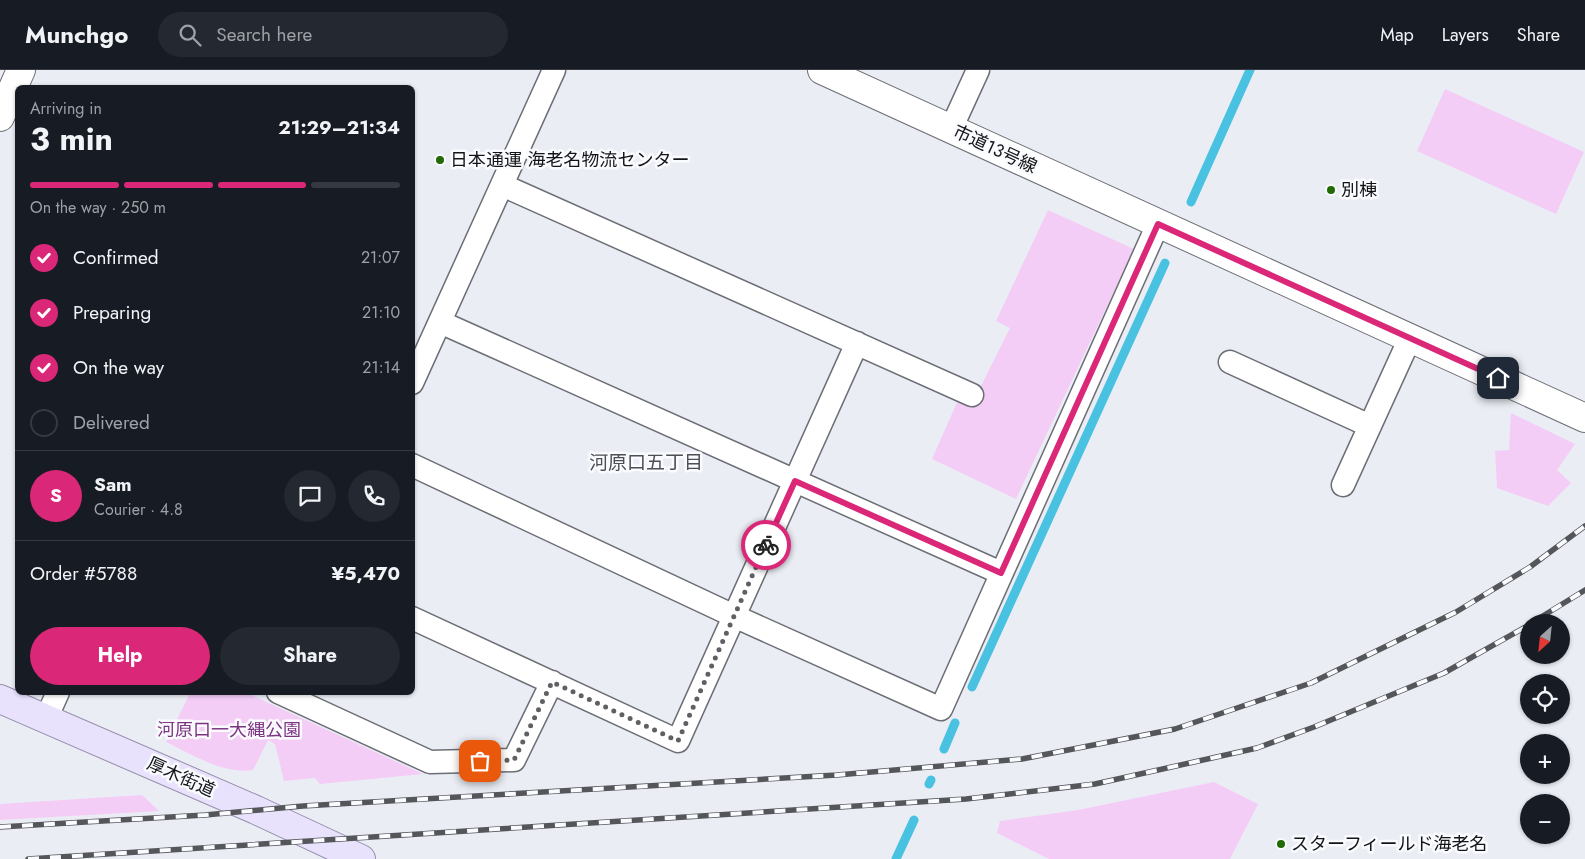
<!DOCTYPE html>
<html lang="en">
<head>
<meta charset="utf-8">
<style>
  body { margin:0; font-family:Jost,"Noto Sans JP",sans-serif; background:#242831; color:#f1f3f6; height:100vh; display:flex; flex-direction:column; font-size:19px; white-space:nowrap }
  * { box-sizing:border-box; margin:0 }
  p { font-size:16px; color:#9ea1a6 }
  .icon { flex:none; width:28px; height:28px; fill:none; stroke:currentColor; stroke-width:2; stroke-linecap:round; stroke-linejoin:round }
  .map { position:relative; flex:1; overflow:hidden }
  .details { position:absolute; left:15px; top:15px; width:400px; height:610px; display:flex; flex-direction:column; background:#171b24; border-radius:8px; box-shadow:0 1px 4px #0004 }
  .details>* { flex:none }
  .needle { width:32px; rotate:207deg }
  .tools { position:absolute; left:1520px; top:544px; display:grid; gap:10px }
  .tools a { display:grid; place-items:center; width:50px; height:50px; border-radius:50%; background:#171b24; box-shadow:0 1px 4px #0004; font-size:25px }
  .pin { position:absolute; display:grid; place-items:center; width:42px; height:42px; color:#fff; margin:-21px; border-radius:10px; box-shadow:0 2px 8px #0006 }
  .courier { position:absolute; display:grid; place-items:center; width:50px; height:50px; margin:-25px; border:4px solid #db2777; border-radius:50%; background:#fff; color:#222; box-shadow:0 1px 6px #0007 }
  .head em { font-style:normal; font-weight:700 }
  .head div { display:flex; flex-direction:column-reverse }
  .head { display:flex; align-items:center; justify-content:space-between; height:85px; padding:0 15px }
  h1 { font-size:32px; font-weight:700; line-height:38px }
  .bar { display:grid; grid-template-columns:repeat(4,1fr); gap:8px 5px; align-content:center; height:60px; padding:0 15px }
  .bar i { height:6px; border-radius:4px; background:#363941 }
  .bar .selected { background:#db2777 }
  .bar p { grid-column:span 4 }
  .line { display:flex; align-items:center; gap:12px; padding:0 15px; border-top:1px solid #363941 }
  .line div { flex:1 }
  .round { display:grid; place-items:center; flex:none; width:52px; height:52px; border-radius:26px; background:#242831 }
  ol { padding:0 15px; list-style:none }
  li { display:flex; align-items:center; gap:15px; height:55px }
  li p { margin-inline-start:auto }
  li .icon { padding:5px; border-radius:50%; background:#db2777; color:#fff; stroke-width:4 }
  li:last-child { color:#9ea1a6 }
  li i { width:28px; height:28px; border:2px solid #363941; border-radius:50% }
  .primary-button { display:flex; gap:10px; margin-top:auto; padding:10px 15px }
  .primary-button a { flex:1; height:58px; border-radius:30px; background:#db2777; color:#fff; font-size:20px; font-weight:700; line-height:58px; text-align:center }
  .primary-button a+a { background:#242831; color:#f1f3f6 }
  header { display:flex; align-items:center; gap:30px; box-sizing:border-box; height:70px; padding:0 25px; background:#171b24; border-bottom:1px solid #363941 }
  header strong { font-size:24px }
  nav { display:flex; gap:28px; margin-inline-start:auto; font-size:18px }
  .search { width:350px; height:45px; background:#242831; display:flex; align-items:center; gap:12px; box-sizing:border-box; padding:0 18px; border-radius:28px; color:#9ea1a6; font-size:19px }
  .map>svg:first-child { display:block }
  .green { fill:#f4cdf6 }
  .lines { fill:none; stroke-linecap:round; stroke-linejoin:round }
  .stream { stroke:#49c1e0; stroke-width:9 }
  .minor-casing { stroke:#6c6e75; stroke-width:25 }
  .tertiary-casing { stroke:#6c6e75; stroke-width:30 }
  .primary-casing { stroke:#958dab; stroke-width:30 }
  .minor { stroke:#fff; stroke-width:22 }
  .tertiary { stroke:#fff; stroke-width:28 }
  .primary { stroke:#e9e2fd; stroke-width:28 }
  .rail-casing { stroke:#55565a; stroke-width:5.5 }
  .rail { stroke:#fafbfe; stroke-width:4; stroke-dasharray:11; stroke-linecap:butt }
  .done { stroke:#5f6064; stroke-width:5; stroke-dasharray:0 9 }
  .route { stroke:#db2777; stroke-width:6 }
  .poi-dot { fill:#216902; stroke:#fafbfe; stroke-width:2 }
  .labels { text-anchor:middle; stroke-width:5; stroke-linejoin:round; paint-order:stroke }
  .street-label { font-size:18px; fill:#131416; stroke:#fafbfe }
  .poi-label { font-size:18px; fill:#131416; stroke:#fafbfe; text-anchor:start }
  .park-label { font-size:18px; fill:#7d3482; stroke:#fafbfe }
  .neighbourhood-label { font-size:19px; fill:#4d4f55; stroke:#fafbfe }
</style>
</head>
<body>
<header>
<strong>Munchgo</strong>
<div class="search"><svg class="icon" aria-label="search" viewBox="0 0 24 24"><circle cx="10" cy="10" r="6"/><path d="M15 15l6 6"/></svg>Search here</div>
<nav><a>Map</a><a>Layers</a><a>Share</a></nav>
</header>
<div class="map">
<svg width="1585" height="789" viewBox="0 0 1585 789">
  <rect width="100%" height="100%" fill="#ebedf5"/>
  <!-- green -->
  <path class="green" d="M1445,19L1584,82L1556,144L1417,81Z
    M1048,140L1134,179L1016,429L932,389L959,328L972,334L1010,258L996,251Z
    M1511,343L1575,374L1557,400L1571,413L1548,436L1497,418L1495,381L1509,380Z
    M190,623H247L423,704L320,714L315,708L284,711L275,674L268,670L253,700C224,705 191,684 166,672Z
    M1214,712L1258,734L1230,789H1049L997,763L1000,751L1078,740Z
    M142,725L159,741L0,750V734Z"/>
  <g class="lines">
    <!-- stream -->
    <path class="stream" d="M1191,132L1250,0
      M972,617L1165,193
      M944,679L955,653
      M929,714L931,710
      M896,789L914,750"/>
    <!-- minor casing -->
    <g class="minor-casing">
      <path id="minor" d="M951,59L978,0
        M502,115L972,325
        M440,252L1001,503
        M1230,292L1370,356
        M412,313L554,0
        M412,395L734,546L941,639L1158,154
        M1343,415L1410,268
        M412,548L678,671L857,273
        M278,622L430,692L514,690L552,612
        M46,649L58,622"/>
    </g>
    <!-- tertiary casing -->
    <g class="tertiary-casing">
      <path id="tertiary" d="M822,0L1585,348
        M0,47L21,0"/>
    </g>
    <!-- primary casing -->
    <g class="primary-casing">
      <path id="primary" d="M0,629L256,740L361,789"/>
    </g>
    <!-- minor -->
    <use href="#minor" class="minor"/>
    <!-- tertiary -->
    <use href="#tertiary" class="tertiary"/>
    <!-- primary -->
    <use href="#primary" class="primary"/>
    <!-- rail casing -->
    <g class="rail-casing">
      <path id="rail" d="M1533,552L1585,520
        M0,757L205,745L303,736L837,705L1022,689L1175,659L1311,613L1456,542L1530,497L1585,456
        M28,789L966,729L1095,714L1257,678L1314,657L1444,603L1529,555"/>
    </g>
    <!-- rail -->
    <use href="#rail" class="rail"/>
  </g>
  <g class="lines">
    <!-- done -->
    <path class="done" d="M480,691L514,690L552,612L678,671L766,475"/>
    <!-- route -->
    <path class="route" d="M766,475L795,411L1001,503L1158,154L1498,308"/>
  </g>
  <!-- markers -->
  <g class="poi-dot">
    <circle cx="440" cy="90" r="5"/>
    <circle cx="1331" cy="120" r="5"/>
    <circle cx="1281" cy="774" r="5"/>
  </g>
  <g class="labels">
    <!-- street labels -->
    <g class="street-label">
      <text transform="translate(995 79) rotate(25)" y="6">市道13号線</text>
      <text transform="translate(181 707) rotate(24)" y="6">厚木街道</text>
    </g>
    <!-- poi labels -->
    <g class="poi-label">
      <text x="450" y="96">日本通運 海老名物流センター</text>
      <text x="1341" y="126">別棟</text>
      <text x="1291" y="780">スターフィールド海老名</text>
    </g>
    <!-- park labels -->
    <g class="park-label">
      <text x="229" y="666">河原口一大縄公園</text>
    </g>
    <!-- neighbourhood labels -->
    <g class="neighbourhood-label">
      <text x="646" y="399">河原口五丁目</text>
    </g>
  </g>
</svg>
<div class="tools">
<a><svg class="needle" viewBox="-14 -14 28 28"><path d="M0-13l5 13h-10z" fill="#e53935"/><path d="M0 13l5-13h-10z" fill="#9ea1a6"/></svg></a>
<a><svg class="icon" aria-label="locate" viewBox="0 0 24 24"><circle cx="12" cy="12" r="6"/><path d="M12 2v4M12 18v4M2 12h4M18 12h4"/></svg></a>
<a>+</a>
<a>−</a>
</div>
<div class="pin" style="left:480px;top:691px;background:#ea580c"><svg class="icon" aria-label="bag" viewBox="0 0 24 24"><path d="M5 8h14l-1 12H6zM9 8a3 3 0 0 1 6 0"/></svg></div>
<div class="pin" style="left:1498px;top:308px;background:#1f2937"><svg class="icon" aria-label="home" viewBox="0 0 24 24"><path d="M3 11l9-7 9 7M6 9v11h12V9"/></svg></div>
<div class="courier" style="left:766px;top:475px"><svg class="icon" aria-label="bike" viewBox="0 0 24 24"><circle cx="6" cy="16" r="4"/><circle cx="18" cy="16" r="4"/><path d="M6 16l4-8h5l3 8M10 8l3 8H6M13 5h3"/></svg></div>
<section class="details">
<div class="head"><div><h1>3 min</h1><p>Arriving in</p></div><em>21:29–21:34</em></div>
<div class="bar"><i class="selected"></i><i class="selected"></i><i class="selected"></i><i></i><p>On the way · 250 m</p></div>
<ol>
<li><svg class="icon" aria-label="check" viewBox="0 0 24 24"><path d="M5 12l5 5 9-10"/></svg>Confirmed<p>21:07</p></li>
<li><svg class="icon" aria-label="check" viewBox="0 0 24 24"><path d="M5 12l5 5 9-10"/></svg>Preparing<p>21:10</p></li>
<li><svg class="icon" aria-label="check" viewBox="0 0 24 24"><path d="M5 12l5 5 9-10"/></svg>On the way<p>21:14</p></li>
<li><i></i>Delivered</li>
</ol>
<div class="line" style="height:90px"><b class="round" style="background:#db2777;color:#fff">S</b><div><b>Sam</b><p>Courier · 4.8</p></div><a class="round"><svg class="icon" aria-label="chat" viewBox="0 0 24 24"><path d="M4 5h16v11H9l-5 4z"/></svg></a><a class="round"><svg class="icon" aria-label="phone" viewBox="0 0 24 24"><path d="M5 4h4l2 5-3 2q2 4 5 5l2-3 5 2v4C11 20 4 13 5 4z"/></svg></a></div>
<div class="line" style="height:65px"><div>Order #5788</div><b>¥5,470</b></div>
<div class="primary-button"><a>Help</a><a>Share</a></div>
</section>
</div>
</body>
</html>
